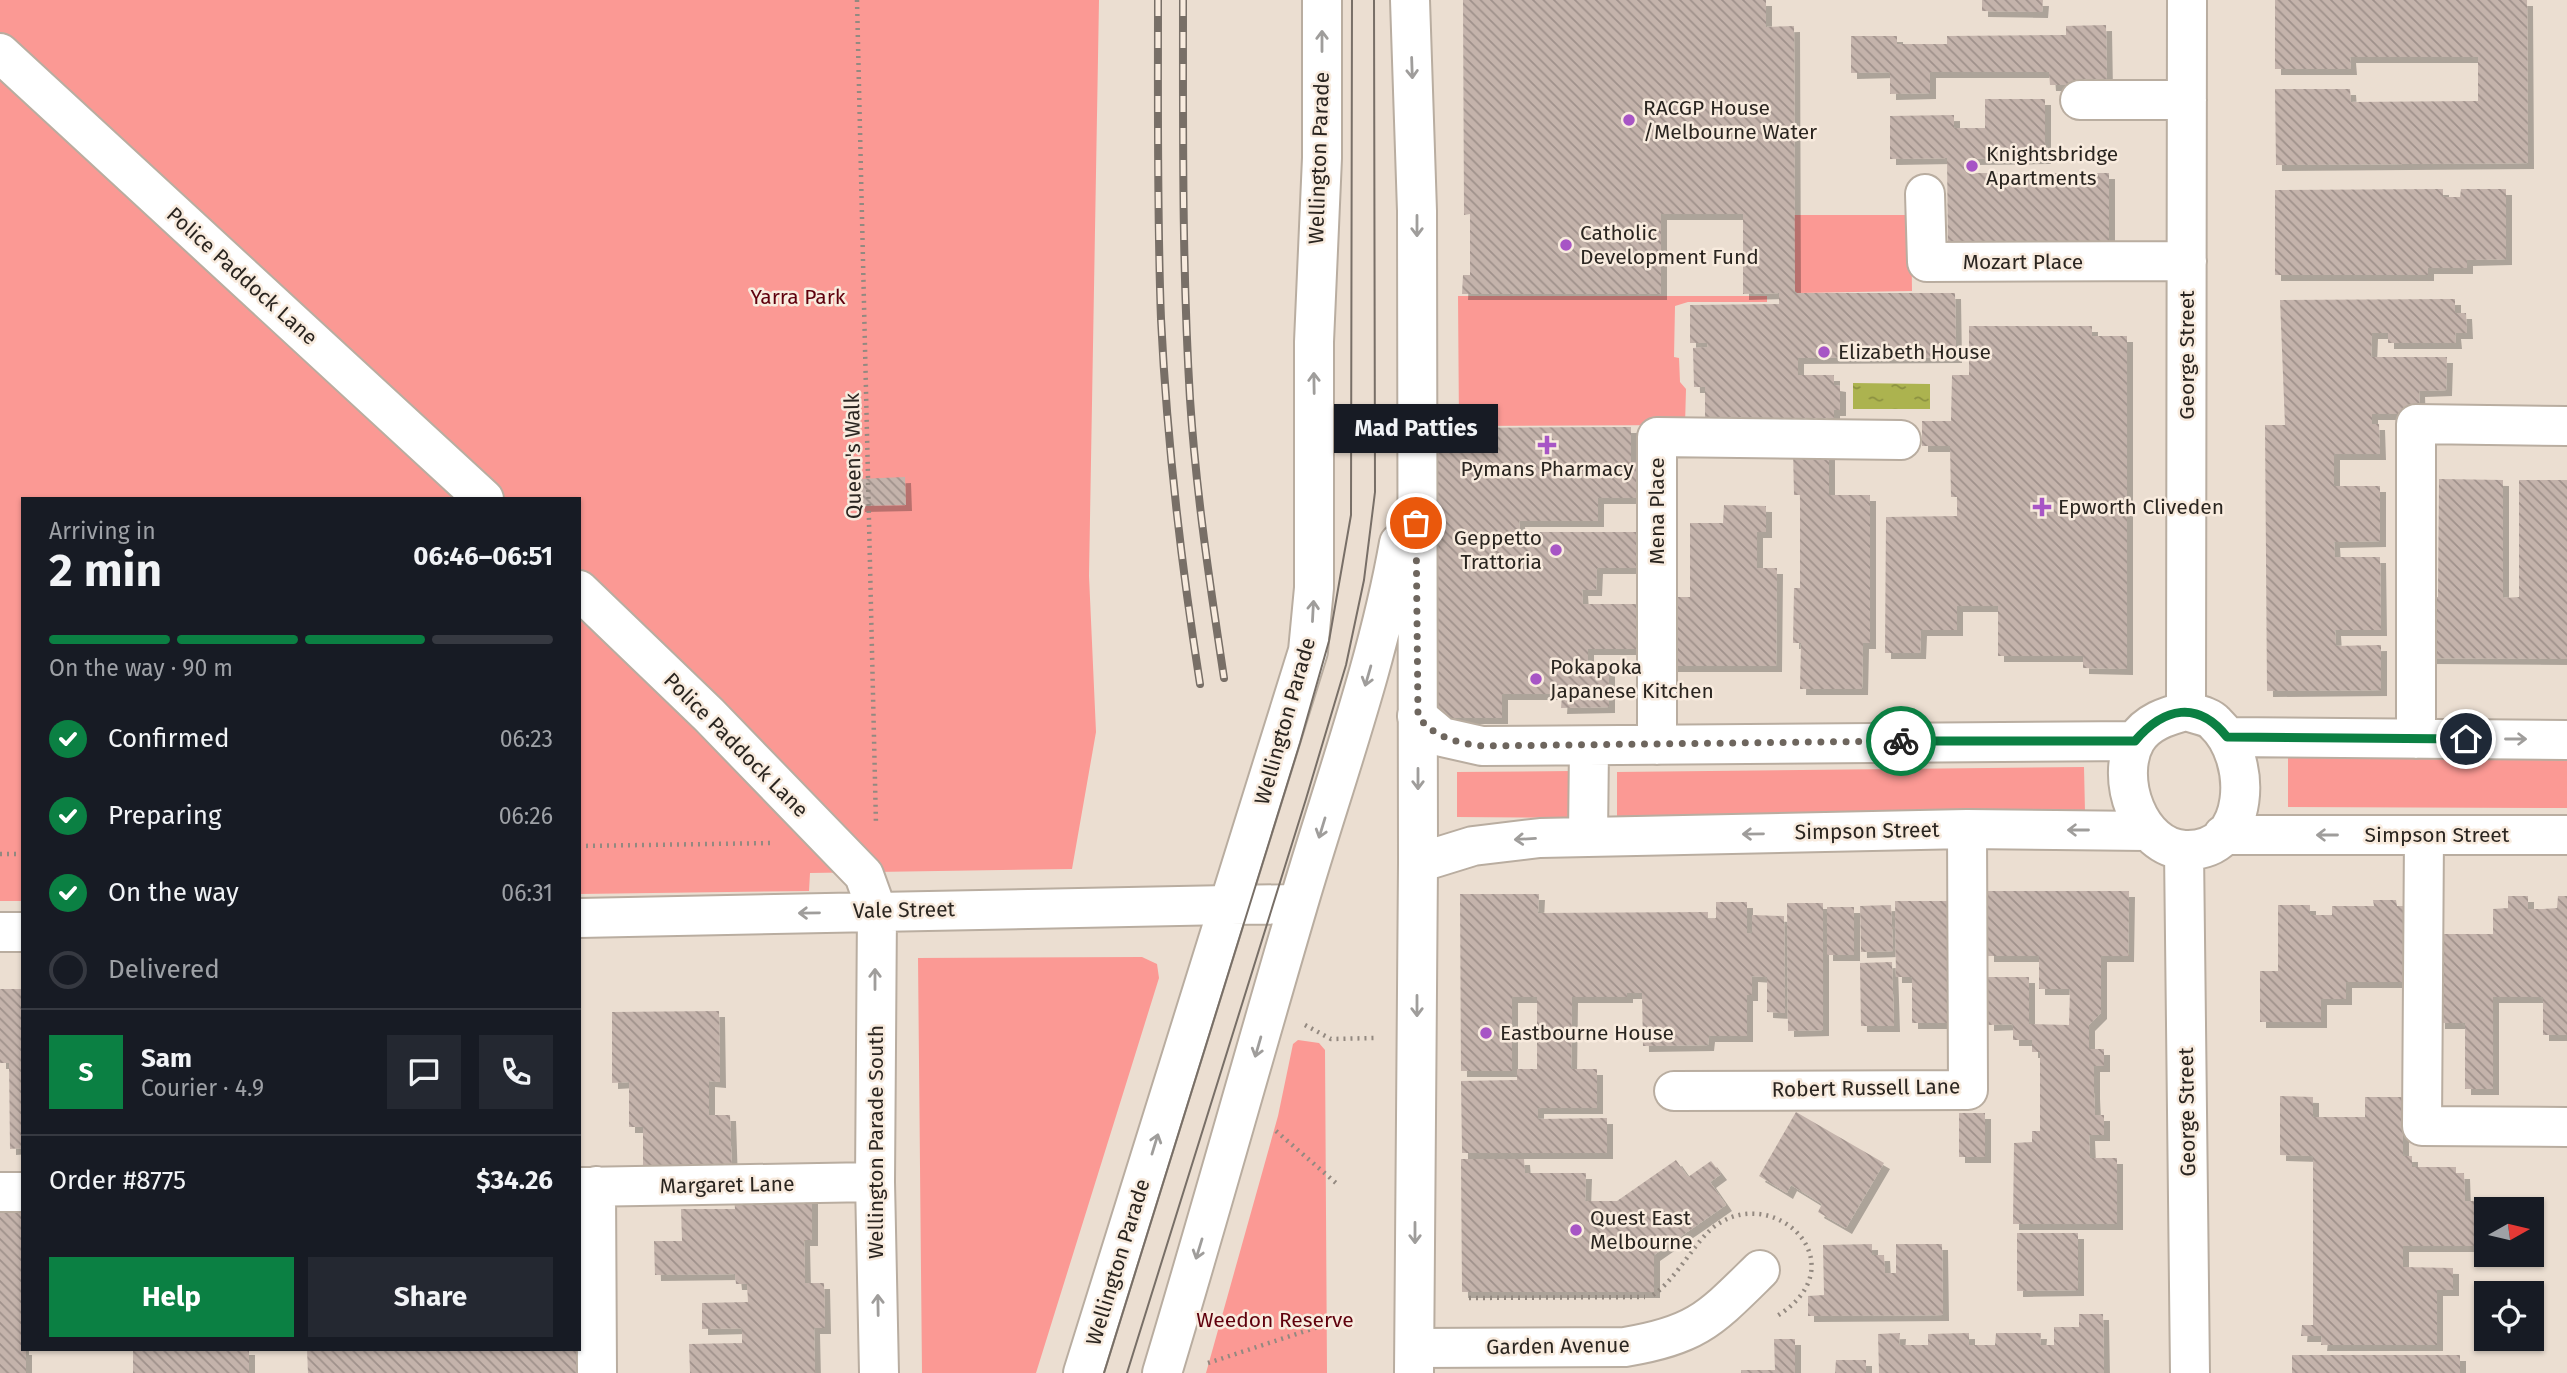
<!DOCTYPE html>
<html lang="en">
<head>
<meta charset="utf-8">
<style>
  body { margin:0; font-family:"Fira Sans",sans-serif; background:#242831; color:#f1f3f6; height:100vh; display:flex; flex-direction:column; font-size:26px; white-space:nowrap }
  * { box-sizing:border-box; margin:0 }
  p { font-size:23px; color:#9ea1a6 }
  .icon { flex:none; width:38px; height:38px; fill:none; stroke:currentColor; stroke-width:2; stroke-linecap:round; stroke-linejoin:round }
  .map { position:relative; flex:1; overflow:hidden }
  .details { position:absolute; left:21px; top:497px; width:560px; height:854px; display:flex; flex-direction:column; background:#171b24; border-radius:0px; box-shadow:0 2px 5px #0004 }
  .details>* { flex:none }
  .needle { width:46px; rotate:82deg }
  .controls { position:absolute; left:2474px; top:1197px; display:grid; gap:14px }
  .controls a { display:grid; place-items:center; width:70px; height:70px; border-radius:0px; background:#171b24; box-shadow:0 2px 5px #0004; font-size:35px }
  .pin { position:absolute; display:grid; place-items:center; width:60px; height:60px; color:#fff; margin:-30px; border:4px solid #fff; border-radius:50%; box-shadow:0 2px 7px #0007 }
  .courier { position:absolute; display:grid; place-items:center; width:70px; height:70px; margin:-35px; border:5px solid #0b8043; border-radius:50%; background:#fff; color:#222; box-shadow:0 2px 9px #0007 }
  .bubble { position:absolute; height:49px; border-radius:0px; background:#171b24; box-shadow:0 2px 5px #0004; font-size:23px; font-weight:700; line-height:49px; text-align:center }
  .overview em { font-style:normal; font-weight:700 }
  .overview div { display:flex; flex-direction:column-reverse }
  .overview { display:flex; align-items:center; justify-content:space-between; height:119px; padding:0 28px }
  h1 { font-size:46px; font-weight:700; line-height:52px }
  .bar { display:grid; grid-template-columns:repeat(4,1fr); gap:10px 7px; align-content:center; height:84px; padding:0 28px }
  .bar i { height:9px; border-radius:5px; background:#363941 }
  .bar .on { background:#0b8043 }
  .bar p { grid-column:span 4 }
  .line { display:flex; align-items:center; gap:18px; padding:0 28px; border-top:2px solid #363941 }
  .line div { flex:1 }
  .round { display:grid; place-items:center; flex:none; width:74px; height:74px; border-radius:0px; background:#242831 }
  ol { padding:0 28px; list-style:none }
  li { display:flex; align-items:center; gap:21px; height:77px }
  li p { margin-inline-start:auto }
  li .icon { padding:7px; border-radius:50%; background:#0b8043; color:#fff; stroke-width:4 }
  li:last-child { color:#9ea1a6 }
  li i { width:38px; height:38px; border:4px solid #363941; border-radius:50% }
  .primary-button { display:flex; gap:14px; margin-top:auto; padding:14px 28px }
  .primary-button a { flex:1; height:80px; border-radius:0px; background:#0b8043; color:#fff; font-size:28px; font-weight:700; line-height:80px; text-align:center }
  .primary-button a+a { background:#242831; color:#f1f3f6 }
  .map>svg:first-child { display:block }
  .green { fill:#fb9994 }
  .water { fill:url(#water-ripples) }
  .building { fill:url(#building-back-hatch); filter:url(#shadow) }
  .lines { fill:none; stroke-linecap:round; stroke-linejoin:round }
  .minor-casing { stroke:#b9ada0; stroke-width:42 }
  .major-casing { stroke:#b9ada0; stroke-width:42 }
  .path { stroke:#938980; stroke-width:4.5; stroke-dasharray:2 5; stroke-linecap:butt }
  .minor { stroke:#fff; stroke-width:38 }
  .major { stroke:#fff; stroke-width:38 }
  .tram { stroke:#786f67; stroke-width:2 }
  .rail-casing { stroke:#786f67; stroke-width:8 }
  .rail { stroke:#f8ebde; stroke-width:5; stroke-dasharray:16; stroke-linecap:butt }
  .oneway { stroke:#9f9d9b }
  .done { stroke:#6e665e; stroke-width:7; stroke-dasharray:0 12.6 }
  .route { stroke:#0b8043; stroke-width:9 }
  .poi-dot { fill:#a755c5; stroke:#f8ebde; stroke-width:2.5 }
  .labels { text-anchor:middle; stroke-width:5; stroke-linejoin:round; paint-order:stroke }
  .poi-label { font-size:21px; fill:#2a2520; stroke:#f8ebde; text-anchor:start }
  .street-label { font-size:21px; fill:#2a2520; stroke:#f8ebde }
  .park-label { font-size:21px; fill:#5f000d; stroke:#f8ebde }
</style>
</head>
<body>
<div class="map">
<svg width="2567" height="1373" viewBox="0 0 2567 1373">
  <defs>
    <pattern id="water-ripples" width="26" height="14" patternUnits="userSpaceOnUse" patternTransform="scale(1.75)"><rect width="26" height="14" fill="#acb34f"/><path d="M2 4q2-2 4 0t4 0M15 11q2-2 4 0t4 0" fill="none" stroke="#8c9141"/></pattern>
    <pattern id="building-back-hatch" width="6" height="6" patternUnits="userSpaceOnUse" patternTransform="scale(1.75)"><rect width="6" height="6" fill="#c4b3ab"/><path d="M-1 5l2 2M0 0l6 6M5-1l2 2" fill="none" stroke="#9f918b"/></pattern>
    <filter id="shadow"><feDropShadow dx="6" dy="6" stdDeviation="0" flood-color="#0004"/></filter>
  </defs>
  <rect width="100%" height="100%" fill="#ebded1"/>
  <!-- green -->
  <path class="green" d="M0,0H1099L1089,576L1096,732L1072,869L810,873L809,891L579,894V499H23V901H0Z
    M1787,215H1911L1912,291L1797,293L1788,285Z
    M1458,296H1767V302H1688L1675,306L1674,357L1679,358L1680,382L1686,389L1685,425L1459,426Z
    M2288,757L2567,758V808L2288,807Z
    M2084,767L2085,812L1617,817V772Z
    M1572,771V818L1457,817V772Z
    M1142,957L1157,964L1159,978L1036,1373H922L918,958Z
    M1298,1040L1319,1043L1325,1050L1327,1373H1206L1278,1116L1293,1044Z"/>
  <!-- water -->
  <path class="water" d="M1853,383L1930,384V409H1853Z"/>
  <!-- building -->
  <path class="building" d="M1463,0H1766V27L1794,26L1795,293H1955L1956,357L1798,358V375H1834V385L1840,386V410H1834V418L1705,419V387H1694L1693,348L1708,347L1707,343H1690V305L1779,304V293L1743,294V214H1661V294H1462L1463,275H1470V214L1464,215Z
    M1982,0H2043L2042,12L1982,11Z
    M2275,0H2527L2528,163L2276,165L2275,89H2350L2351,102L2478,101V57H2350L2351,69H2275Z
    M2106,25L2107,85H2050L2049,72H1930V93L1890,94V72L1851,73V36H1897V44H1947V36L2066,35V26Z
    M1985,99H2045V158L1969,159L1970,173H2109V252H1948L1947,158L1890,159V116L1954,115V128H1985Z
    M2443,189V197H2460L2461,189H2506V259L2467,260V268H2428V275H2275V190Z
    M2455,299V313H2466L2467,333H2455L2456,343H2388V333H2372L2371,357H2447L2446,390L2419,391L2420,414H2372V424H2379L2380,454H2334V486H2380V541L2334,542L2335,557H2380L2381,630H2335L2336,646L2381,645V690L2267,691L2265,425H2285L2280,300Z
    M1969,326H2092V336H2127V669L2083,668V656H1998V606H1957V630H1921L1920,653H1885L1886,517L1957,516V497H1951L1950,446H1922V421H1951L1952,375H1969Z
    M1631,427V462H1642V498H1598V521H1519L1520,532H1650V568H1597L1596,590H1582L1583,604H1650V649H1588V664L1609,663V707L1561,708L1562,694H1502V718H1438L1437,428Z
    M1829,449V495H1870V643H1863L1862,689H1800L1801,643H1793L1794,588H1800V495H1794L1793,450Z
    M905,477L906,505L859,506L858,479Z
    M2439,479L2503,480V598L2519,597V480H2567V659L2426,658V597H2438Z
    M1724,505L1766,506V532H1757V568H1777L1776,666H1671V597H1690V523H1723Z
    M1988,891H2129L2128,956H2101V1013L2089,1025V1049H2104V1066H2094V1093L2095,1115H2104V1135H2089L2090,1158H2117V1224H2013L2014,1143L2032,1142V1131H2040V1052H2032V1040H2013V1024L1988,1025V977H2029V1024L2069,1025L2070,989H2039V956H1988Z
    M1460,894H1539L1538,913L1708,912V919L1716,918V902H1747V933H1752V915L1784,916L1785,1013L1767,1012V977L1752,976V995H1747V1036H1709L1708,1045L1643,1046L1642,993H1627V997H1572L1571,1069H1597V1108H1538V1119L1607,1118V1153H1462L1461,1081L1517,1080V1069H1537V997H1512V1071H1461Z
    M2508,896H2528V909H2543L2557,908L2558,896H2567V1035H2543V997H2493V1089H2465V1023H2439L2438,934H2493V909L2508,908Z
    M2373,900H2396L2397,906H2405V982H2346V999H2321V1022H2260V971H2278V905H2310V915H2332V906H2374Z
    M1895,901H1948L1949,1023H1912V977H1896Z
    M1787,903H1823V1030L1788,1031Z
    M1891,905L1893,951L1861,952L1860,906Z
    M1827,907H1854V955H1827Z
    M1892,962L1894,1026H1861L1860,963Z
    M0,989H23V1148L10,1149L9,1063H0Z
    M719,1011L720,1082L709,1081V1115H730L732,1176H643V1127H629V1082L612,1083V1012Z
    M2280,1096L2313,1097V1117H2365V1097H2403V1156H2412V1167H2456V1173H2464L2465,1201H2501V1209H2487V1246H2403V1267L2453,1268V1290H2437V1345H2321L2322,1336H2301L2302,1325H2313V1156L2280,1155Z
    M1796,1112L1884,1163L1846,1228L1818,1212L1822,1204L1791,1185L1787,1193L1759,1176Z
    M1959,1113H1985V1157H1959Z
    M1461,1159H1524L1525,1173H1586L1585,1201H1617L1676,1160L1688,1177L1711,1161L1721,1174L1710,1182L1726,1205L1654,1255V1292H1462Z
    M812,1194V1240H804L805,1283H824L825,1328H814L815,1373H690L689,1344L742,1343V1328L702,1329V1303L748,1302L747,1284H736L735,1274L655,1275L654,1241H682L681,1209H735L734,1195Z
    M0,1204H23V1349H26V1373H0Z
    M2017,1233H2078V1290L2017,1291Z
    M1872,1244V1255H1884L1885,1273H1896V1244H1942L1943,1315L1808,1316V1296L1824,1295L1823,1245Z
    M2079,1314H2103L2104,1373H1879L1878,1334L1900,1333L1899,1345H1928V1334L1969,1333V1345H1995L1996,1333H2041L2040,1345H2054V1327H2079Z
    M1774,1339H1795V1373H1741V1370H1775Z
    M133,1349H249V1373H133Z
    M307,1349H579L591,1373H308Z
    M2292,1355H2460V1373H2292Z
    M1836,1360H1866V1373H1835Z"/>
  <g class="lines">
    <!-- minor casing -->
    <g class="minor-casing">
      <path id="minor" d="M0,53L484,499
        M2080,100H2187
        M1925,194L1927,262L2187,261
        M579,590L709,715L864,875L877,911L875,1182L879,1373
        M2186,711L2187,0
        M2186,711C2195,714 2209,716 2215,723C2253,758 2252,853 2185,850C2139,848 2114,778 2136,740C2147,722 2167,716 2186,711Z
        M1417,716L1442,737L1482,746L2135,741
        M2227,737L2567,740
        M2416,739V424L2567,426
        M1657,745V437L1901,440
        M2223,835H2567
        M2424,835L2422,1126L2567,1127
        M1588,837L1589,746
        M2184,850L2190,1373
        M1418,863L1473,846L1540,838L1967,829L2146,831
        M579,918L1229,905
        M0,932H23
        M1674,1091L1968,1090L1967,829
        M596,1186L597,1373
        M579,1187L875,1182
        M0,1192H23
        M1415,1348L1625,1347C1697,1335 1710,1319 1760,1270"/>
    </g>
    <!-- major casing -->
    <g class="major-casing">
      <path id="major" d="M1410,0L1417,211L1418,863L1414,1373
        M1229,905L1298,904
        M1083,1373L1308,651L1314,588V342L1322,158V0
        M1162,1373C1209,1217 1252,1061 1298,905C1333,785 1377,667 1399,543"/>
    </g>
    <!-- path -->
    <path class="path" d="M857,0L876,825
      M579,846L774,843
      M0,854H23
      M1305,1025L1331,1039L1376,1038
      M1276,1131L1336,1183
      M1653,1295C1679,1277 1695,1239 1718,1224C1777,1185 1859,1265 1777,1316
      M1469,1298L1645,1297
      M1208,1363L1333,1322"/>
    <!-- minor -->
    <use href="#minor" class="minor"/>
    <!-- major -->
    <use href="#major" class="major"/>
    <!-- tram -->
    <path class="tram" d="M1104,1373L1300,743L1329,641L1351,515L1352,0
      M1127,1373L1306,799L1346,665L1364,580L1375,492L1374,0"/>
    <!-- rail casing -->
    <g class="rail-casing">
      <path id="rail" d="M1158,0C1158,106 1157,213 1161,319C1167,442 1181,563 1200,684
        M1183,0C1183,133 1182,266 1190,399C1196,492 1210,585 1224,678"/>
    </g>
    <!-- rail -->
    <use href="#rail" class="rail"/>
  </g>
  <!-- one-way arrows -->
  <defs><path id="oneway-shaft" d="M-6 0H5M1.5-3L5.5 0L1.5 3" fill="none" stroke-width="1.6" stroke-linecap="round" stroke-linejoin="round" transform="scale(1.75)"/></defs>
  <g class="oneway">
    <use href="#oneway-shaft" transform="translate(1322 41) rotate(-90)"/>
    <use href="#oneway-shaft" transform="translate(1412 68) rotate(88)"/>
    <use href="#oneway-shaft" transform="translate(1417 226) rotate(90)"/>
    <use href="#oneway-shaft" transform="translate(1314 383) rotate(-91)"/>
    <use href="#oneway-shaft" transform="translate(1313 611) rotate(-87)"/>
    <use href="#oneway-shaft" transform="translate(1368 676) rotate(106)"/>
    <use href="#oneway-shaft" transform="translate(2516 739)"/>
    <use href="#oneway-shaft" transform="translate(1418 779) rotate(90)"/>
    <use href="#oneway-shaft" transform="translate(1322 828) rotate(107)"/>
    <use href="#oneway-shaft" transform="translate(2078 830) rotate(-180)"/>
    <use href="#oneway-shaft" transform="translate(1753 834) rotate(179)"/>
    <use href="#oneway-shaft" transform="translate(2327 835) rotate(-180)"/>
    <use href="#oneway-shaft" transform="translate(1525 839) rotate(177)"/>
    <use href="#oneway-shaft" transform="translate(809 913) rotate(179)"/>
    <use href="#oneway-shaft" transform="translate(875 979) rotate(-90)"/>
    <use href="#oneway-shaft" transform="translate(1417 1006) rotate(90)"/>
    <use href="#oneway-shaft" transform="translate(1258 1047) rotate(106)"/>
    <use href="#oneway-shaft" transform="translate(1155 1144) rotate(-73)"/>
    <use href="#oneway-shaft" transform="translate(1415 1233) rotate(90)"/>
    <use href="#oneway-shaft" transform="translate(1199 1249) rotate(107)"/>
    <use href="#oneway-shaft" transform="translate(878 1305) rotate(-91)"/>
  </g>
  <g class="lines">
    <!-- done -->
    <path class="done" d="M1416,523L1418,716C1433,737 1457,743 1482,746L1901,741"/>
    <!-- route -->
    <path class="route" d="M1901,741H2135C2164,707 2198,700 2227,737L2466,739"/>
  </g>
  <!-- markers -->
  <g class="poi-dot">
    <circle cx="1629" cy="120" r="7"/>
    <circle cx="1972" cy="166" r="7"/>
    <circle cx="1566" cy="245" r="7"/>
    <circle cx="1824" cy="352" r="7"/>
    <path d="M1543.5 434.5h7v7h7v7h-7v7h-7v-7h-7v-7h7z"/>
    <path d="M2038.5 496.5h7v7h7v7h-7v7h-7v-7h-7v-7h7z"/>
    <circle cx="1556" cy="550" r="7"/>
    <circle cx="1536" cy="679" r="7"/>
    <circle cx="1486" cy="1033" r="7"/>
    <circle cx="1576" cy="1230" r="7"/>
  </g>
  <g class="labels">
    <!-- poi labels -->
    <g class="poi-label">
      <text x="1643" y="115">RACGP House<tspan x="1643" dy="24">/Melbourne Water</tspan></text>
      <text x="1986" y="161">Knightsbridge<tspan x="1986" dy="24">Apartments</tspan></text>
      <text x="1580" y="240">Catholic<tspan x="1580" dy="24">Development Fund</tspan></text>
      <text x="1838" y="359">Elizabeth House</text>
      <text x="1547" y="476" text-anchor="middle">Pymans Pharmacy</text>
      <text x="2058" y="514">Epworth Cliveden</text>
      <text x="1542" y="545" text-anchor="end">Geppetto<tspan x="1542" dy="24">Trattoria</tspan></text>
      <text x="1550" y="674">Pokapoka<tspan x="1550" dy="24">Japanese Kitchen</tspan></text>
      <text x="1500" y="1040">Eastbourne House</text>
      <text x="1590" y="1225">Quest East<tspan x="1590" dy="24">Melbourne</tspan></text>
    </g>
    <!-- street labels -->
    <g class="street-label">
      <text transform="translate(1319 158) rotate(-88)" y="7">Wellington Parade</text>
      <text x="2023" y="269">Mozart Place</text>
      <text transform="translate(242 276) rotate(42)" y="7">Police Paddock Lane</text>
      <text transform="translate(2187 355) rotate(-90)" y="7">George Street</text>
      <text transform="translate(853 456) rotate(-91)" y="7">Queen's Walk</text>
      <text transform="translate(1657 511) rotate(-90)" y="7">Mena Place</text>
      <text transform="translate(1285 721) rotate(-74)" y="7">Wellington Parade</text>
      <text transform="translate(736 745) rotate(45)" y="7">Police Paddock Lane</text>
      <text transform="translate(1867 831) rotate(-1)" y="7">Simpson Street</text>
      <text x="2437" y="842">Simpson Street</text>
      <text transform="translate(904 910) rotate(-1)" y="7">Vale Street</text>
      <text transform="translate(1866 1088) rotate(-1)" y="7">Robert Russell Lane</text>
      <text transform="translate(2187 1112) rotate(-91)" y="7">George Street</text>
      <text transform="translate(876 1142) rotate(-90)" y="7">Wellington Parade South</text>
      <text transform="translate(727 1185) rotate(-1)" y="7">Margaret Lane</text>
      <text transform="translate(1118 1262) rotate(-73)" y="7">Wellington Parade</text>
      <text transform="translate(1558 1346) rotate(-1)" y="7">Garden Avenue</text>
    </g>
    <!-- park labels -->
    <g class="park-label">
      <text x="798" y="304">Yarra Park</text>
      <text x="1275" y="1327">Weedon Reserve</text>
    </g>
  </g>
</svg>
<div class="controls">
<a><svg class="needle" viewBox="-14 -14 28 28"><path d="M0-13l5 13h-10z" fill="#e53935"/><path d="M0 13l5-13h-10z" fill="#9ea1a6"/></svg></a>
<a><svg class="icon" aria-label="locate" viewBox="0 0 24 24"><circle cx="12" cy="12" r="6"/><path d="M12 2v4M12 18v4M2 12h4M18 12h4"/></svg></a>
</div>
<div class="pin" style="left:1416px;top:523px;background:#ea580c"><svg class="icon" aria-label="bag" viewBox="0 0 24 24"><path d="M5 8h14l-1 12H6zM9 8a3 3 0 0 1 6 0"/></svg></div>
<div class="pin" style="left:2466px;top:739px;background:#1f2937"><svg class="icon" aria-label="home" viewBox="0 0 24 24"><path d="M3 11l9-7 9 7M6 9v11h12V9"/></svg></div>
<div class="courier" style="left:1901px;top:741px"><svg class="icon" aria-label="bike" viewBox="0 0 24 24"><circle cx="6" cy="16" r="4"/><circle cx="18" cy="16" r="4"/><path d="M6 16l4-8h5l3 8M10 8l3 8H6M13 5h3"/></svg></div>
<div class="bubble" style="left:1334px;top:404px;width:164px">Mad Patties</div>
<section class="details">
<div class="overview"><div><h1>2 min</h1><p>Arriving in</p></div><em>06:46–06:51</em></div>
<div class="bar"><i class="on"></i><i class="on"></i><i class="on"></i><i></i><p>On the way · 90 m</p></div>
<ol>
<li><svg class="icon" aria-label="check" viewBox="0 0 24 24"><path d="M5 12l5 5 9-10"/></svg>Confirmed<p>06:23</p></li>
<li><svg class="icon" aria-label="check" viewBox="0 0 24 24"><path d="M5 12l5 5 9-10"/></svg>Preparing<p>06:26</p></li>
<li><svg class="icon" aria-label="check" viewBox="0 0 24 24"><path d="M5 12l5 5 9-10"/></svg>On the way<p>06:31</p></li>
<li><i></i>Delivered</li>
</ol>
<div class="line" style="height:126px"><b class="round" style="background:#0b8043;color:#fff">S</b><div><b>Sam</b><p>Courier · 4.9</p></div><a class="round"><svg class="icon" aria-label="chat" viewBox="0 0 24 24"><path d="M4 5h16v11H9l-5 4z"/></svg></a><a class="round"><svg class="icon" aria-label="phone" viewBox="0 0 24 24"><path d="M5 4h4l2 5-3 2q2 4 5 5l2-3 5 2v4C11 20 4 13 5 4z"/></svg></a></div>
<div class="line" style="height:91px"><div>Order #8775</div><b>$34.26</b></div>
<div class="primary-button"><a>Help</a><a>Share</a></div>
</section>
</div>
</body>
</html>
